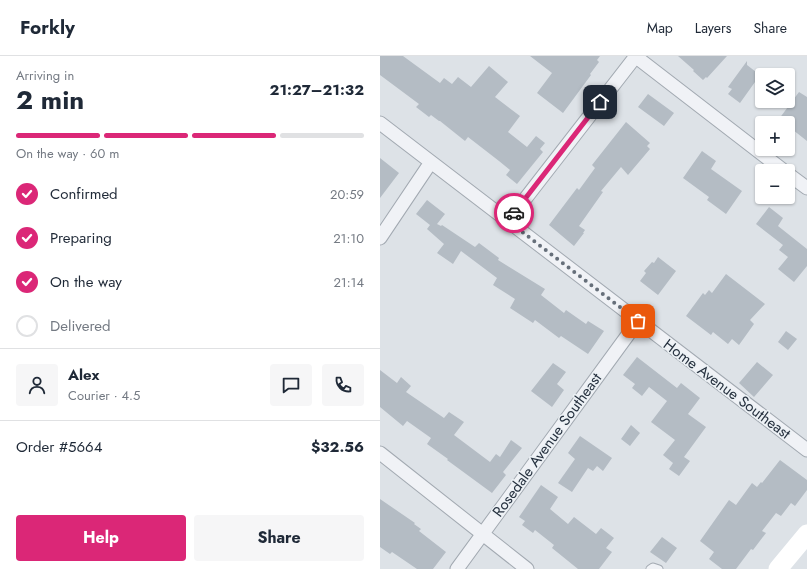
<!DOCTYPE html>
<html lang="en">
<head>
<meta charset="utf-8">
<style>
  body { margin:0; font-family:Jost,sans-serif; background:#f6f6f7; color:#1f2937; height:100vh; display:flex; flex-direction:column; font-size:15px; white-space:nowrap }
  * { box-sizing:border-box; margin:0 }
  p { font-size:13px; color:#747a83 }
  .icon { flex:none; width:22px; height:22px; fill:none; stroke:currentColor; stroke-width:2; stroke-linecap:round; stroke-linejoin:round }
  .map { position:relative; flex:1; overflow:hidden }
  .details { display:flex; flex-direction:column; background:#fff; width:380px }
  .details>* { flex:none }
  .fabs { position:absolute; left:375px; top:12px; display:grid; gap:8px }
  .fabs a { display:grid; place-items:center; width:40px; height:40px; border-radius:4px; background:#fff; box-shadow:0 1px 3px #0004; font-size:20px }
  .pin { position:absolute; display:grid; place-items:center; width:34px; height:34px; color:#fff; margin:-17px; border-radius:8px; box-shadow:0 2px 6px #0006 }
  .courier { position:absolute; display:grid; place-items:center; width:40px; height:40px; margin:-20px; border:3px solid #db2777; border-radius:50%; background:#fff; color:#222; box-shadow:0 1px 5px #0007 }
  .overview em { font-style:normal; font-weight:700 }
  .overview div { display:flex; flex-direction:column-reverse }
  .overview { display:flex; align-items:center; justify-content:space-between; height:68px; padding:0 16px }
  h1 { font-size:26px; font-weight:700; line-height:30px }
  .bar { display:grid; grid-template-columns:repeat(4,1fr); gap:6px 4px; align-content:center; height:48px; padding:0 16px }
  .bar i { height:5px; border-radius:3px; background:#e0e1e3 }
  .bar .selected { background:#db2777 }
  .bar p { grid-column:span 4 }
  .line { display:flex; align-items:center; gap:10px; padding:0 16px; border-top:1px solid #e0e1e3 }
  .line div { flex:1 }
  .round { display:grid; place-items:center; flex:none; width:42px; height:42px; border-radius:4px; background:#f6f6f7 }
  ol { padding:0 16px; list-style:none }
  li { display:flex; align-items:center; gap:12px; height:44px }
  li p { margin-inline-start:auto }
  li .icon { padding:4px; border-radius:50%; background:#db2777; color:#fff; stroke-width:4 }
  li:last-child { color:#747a83 }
  li i { width:22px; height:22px; border:2px solid #e0e1e3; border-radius:50% }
  .button { display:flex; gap:8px; margin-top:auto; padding:8px 16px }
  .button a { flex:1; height:46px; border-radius:4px; background:#db2777; color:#fff; font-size:16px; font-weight:700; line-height:46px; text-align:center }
  .button a+a { background:#f6f6f7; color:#1f2937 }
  header { display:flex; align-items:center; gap:24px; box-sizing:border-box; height:56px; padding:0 20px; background:#fff; border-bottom:1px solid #e0e1e3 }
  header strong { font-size:19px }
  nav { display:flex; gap:22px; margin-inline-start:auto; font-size:14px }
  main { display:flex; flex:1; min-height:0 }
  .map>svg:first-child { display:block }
  .building { fill:#b4bcc4 }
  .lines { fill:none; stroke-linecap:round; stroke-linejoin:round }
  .lane-casing { stroke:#a2a9b1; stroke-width:9 }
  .street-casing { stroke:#a2a9b1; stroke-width:15 }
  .lane { stroke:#f0f2f6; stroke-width:7 }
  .street { stroke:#f0f2f6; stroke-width:13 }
  .secondary { stroke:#fff; stroke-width:19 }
  .done { stroke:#666f7a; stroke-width:4; stroke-dasharray:0 7.2 }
  .route { stroke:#db2777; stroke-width:5 }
  .labels { text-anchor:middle; stroke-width:3; stroke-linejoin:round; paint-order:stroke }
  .street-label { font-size:15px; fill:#26313f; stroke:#ecf1f5 }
</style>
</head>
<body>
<header>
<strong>Forkly</strong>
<nav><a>Map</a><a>Layers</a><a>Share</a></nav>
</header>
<main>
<section class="details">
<div class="overview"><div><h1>2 min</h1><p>Arriving in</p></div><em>21:27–21:32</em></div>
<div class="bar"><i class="selected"></i><i class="selected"></i><i class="selected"></i><i></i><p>On the way · 60 m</p></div>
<ol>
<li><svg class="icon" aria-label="check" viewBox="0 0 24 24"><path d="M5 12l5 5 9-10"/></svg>Confirmed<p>20:59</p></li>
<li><svg class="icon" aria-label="check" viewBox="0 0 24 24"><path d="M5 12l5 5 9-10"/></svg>Preparing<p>21:10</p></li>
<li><svg class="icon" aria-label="check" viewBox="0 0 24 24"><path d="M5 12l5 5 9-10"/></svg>On the way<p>21:14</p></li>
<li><i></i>Delivered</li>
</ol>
<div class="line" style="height:72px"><a class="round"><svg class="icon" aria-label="person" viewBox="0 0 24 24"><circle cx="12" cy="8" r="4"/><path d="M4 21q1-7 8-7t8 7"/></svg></a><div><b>Alex</b><p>Courier · 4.5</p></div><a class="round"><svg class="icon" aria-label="chat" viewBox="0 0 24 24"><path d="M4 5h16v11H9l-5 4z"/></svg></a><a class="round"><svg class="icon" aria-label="phone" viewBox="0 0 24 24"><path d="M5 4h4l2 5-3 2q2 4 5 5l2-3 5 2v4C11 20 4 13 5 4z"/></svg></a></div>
<div class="line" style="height:52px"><div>Order #5664</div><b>$32.56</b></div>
<div class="button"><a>Help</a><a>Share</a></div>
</section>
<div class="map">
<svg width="427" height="513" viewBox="0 0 427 513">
  <rect width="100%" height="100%" fill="#dde2e7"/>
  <!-- building -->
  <path class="building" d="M0,0H23L60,27L64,22L72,28L78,21L91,31L109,10L128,26L115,41L140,60L128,76L147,91L156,80L165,87L160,93L163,96L137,128L126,119L130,114L119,105L88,81L85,85L60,65H59L51,59L49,61L36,51L39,48L0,19Z
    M150,0H220L217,4L219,6L210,18L211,19L183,57L157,37L172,17Z
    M298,0H347L327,22L326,21L323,24L313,15L314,14Z
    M367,5V9L380,19L360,47L348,38L352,33L348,31Z
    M419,36L427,41V85L408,70V67H396Z
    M268,38L294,57L284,70L258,51Z
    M246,66L270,87L267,90L270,93L248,119L241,111L221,135L223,136L199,170L205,174L203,177H204L194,190L169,169L197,132L199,134L215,112L212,109Z
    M322,95L336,105L331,113L362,135L346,158L327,144L329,141L303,122Z
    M0,102L19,117L0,142Z
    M47,144L65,158L57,168L61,170L62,169L95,191L99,187L119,202L118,204L165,233L161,239L184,257L186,254L206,268L208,265L224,275L208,298L181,280L179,282L155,264L153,267L130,252L135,243L113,229L117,222L81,195L73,208L57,197L64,188L47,173L50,169L36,158Z
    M389,151L403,162L398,170L427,193V210L414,226L398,213L408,201L399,194L403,189L376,168Z
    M278,201L296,215L278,239L260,225L266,217L264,215L272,206L274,207Z
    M346,218L385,248L370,264L374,268L359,289L352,283L348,288L333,276L331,279L306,260L323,237L325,239L329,234L332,237Z
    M406,275L417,283L408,294L398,286Z
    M257,301L297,332L301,327L320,342L308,358L326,371L304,401L310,405L299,420L289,413L293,407L283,399L295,384L271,366L287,345L269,331L262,340L252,332L255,328L243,319Z
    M377,306L393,319L374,341L359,327Z
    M173,307L186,316L177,328L184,334L172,351L151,335Z
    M0,314L17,327L21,321L31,330L26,336L64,362L69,356L84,366L74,379L110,406L116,398L120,401L131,384L142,392L123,416L126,419L112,437L67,404L68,403L47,388L51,382L27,365L23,370L0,351Z
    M251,369L260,377L250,390L241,383Z
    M200,380L232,402L223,415L217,410L213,415L208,412L192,436L178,427L195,403L188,397Z
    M400,404L427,424V434L415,450L411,447L401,460L396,457L382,475L386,477L373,494L371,493L356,513H342L329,503L334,496L320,485L349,444L356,449L372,427L377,431L381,426L382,427Z
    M161,429L178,441L170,453L188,468L194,461L216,478L221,472L234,482L226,492L232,496L219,513H198L172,492L174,489L155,474L153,477L142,469L145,465L139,461Z
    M0,443L35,467L34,468L41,473L39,475L66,496L53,513H37L12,496L10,498L0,491Z
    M282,481L297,492L286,507L270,496Z"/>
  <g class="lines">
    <!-- lane casing -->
    <g class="lane-casing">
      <path id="lane" d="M270,513L273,511L279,513"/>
    </g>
    <!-- street casing -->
    <g class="street-casing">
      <path id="street" d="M255,0L404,115
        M0,67L427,394
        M408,118L427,132
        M128,165L256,0
        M0,182L51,106
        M0,397L147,513
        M77,513L258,265"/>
    </g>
    <!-- lane -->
    <use href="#lane" class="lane"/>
    <!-- street -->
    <use href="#street" class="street"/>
    <!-- secondary -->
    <path class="secondary" d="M398,513L427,478"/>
  </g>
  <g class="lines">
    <!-- done -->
    <path class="done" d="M134,157L128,165L258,265"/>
    <!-- route -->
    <path class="route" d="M134,157L220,46"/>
  </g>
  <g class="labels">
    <!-- street labels -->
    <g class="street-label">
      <text transform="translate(347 333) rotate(37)" y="5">Home Avenue Southeast</text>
      <text transform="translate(167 389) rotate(-54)" y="5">Rosedale Avenue Southeast</text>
    </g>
  </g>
</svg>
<div class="fabs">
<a><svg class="icon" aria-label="layers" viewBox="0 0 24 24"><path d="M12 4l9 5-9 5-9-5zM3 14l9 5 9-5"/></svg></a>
<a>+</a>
<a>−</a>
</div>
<div class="pin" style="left:258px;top:265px;background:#ea580c"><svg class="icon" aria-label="bag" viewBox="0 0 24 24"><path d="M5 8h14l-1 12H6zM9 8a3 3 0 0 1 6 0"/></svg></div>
<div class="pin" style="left:220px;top:46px;background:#1f2937"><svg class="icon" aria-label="home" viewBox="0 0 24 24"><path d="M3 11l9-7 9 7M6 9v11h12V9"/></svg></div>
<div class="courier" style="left:134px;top:157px"><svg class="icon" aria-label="car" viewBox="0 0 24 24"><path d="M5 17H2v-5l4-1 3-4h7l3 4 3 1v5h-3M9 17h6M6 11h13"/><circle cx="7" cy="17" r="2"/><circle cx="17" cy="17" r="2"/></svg></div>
</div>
</main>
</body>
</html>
